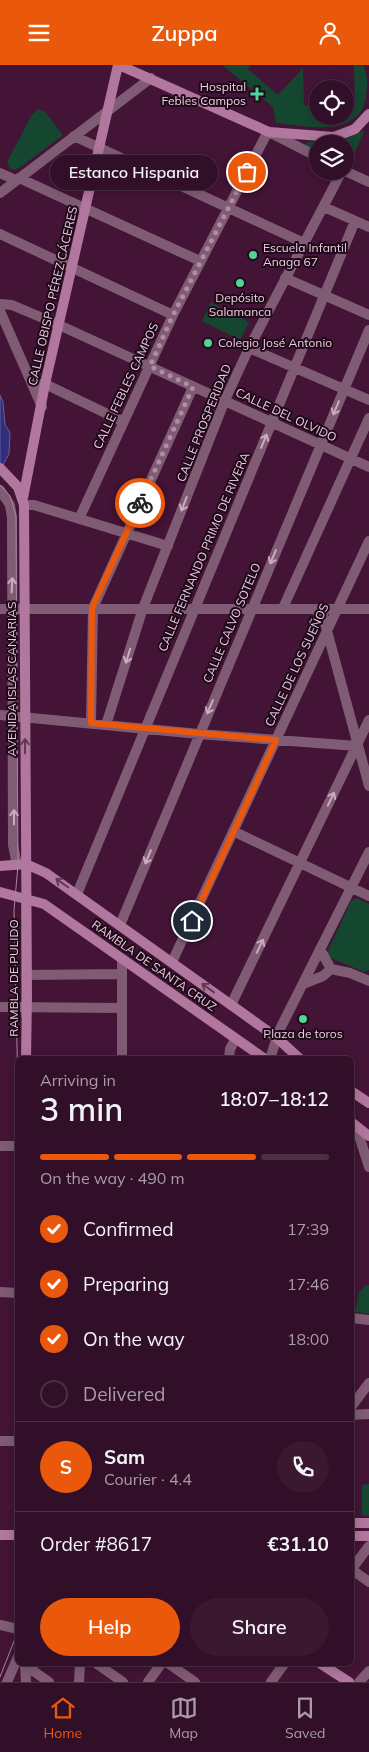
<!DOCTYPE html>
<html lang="en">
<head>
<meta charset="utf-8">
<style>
  body { margin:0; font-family:Mulish,sans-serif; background:#3a1830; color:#f1f3f6; height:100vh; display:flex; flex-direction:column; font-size:19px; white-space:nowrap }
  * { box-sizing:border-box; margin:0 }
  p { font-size:16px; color:#a89ca8 }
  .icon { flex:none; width:28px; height:28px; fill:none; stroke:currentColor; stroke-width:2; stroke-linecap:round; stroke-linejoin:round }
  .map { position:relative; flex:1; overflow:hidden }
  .drawer { position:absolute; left:15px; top:991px; width:339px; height:610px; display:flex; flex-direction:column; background:#320f28; border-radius:8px; box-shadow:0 2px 12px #0003,0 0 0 1px #4d2f45 }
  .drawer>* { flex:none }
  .fabs { position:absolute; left:309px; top:15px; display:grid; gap:10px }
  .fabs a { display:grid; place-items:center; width:45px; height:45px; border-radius:50%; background:#320f28; box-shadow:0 2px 12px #0003,0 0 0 1px #4d2f45; font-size:25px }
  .pin { position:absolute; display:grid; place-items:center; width:42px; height:42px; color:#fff; margin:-21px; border:2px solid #fff; border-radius:50%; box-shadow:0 1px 5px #0007 }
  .courier { position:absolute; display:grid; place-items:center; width:50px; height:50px; margin:-25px; border:4px solid #ea580c; border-radius:50%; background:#fff; color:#222; box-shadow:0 1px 6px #0007 }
  .bubble { position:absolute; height:35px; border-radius:18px; background:#320f28; box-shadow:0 2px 12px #0003,0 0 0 1px #4d2f45; font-size:16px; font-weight:600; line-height:35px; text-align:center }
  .headline em { font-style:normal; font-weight:600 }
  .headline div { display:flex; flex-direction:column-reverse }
  .headline { display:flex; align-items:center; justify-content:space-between; height:85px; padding:0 25px }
  h1 { font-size:32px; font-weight:600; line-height:38px }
  .bar { display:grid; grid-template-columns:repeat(4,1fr); gap:8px 5px; align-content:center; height:60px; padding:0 25px }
  .bar i { height:6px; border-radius:4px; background:#4d2f45 }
  .bar .current { background:#ea580c }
  .bar p { grid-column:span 4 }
  .line { display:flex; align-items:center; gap:12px; padding:0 25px; border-top:1px solid #4d2f45 }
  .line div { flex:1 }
  .round { display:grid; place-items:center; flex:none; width:52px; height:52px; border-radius:26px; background:#3a1830 }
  ol { padding:0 25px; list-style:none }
  li { display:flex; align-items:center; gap:15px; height:55px }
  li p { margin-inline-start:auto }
  li .icon { padding:5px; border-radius:50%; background:#ea580c; color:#fff; stroke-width:4 }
  li:last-child { color:#a89ca8 }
  li i { width:28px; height:28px; border:2px solid #4d2f45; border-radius:50% }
  .cta { display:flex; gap:10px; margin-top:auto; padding:10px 25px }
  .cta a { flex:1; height:58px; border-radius:30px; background:#ea580c; color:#fff; font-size:20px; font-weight:600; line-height:58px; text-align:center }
  .cta a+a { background:#3a1830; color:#f1f3f6 }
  header { display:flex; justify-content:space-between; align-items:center; height:65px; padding:0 25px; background:#ea580c; color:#fff; font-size:22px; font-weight:600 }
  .tabs { display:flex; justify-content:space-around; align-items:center; height:70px; border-top:1px solid #4d2f45; background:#320f28; font-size:14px; color:#a89ca8 }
  .tabs a { display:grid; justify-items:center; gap:2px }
  .tabs .current { color:#ea580c }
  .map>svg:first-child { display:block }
  .green { fill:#154730 }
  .water { fill:#322e7e; stroke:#6a5e9c }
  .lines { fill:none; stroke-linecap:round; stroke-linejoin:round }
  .street { stroke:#805c74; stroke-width:10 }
  .secondary { stroke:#b1779e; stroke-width:10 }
  .tram { stroke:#a9849e; stroke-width:1 }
  .oneway { stroke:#ccabc0 }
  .oneway2 { stroke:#603a54 }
  .done { stroke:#b18ca5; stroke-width:5; stroke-dasharray:0 9 }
  .route { stroke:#ea580c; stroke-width:6 }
  .poi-dot { fill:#53d396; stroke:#1e0918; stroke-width:2 }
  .labels { text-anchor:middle; stroke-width:4; stroke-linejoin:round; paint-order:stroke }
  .poi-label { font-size:12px; fill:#eccde1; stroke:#1e0918; text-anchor:start }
  .street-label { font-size:12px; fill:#eccde1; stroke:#1e0918 }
</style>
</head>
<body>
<header><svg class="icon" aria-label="menu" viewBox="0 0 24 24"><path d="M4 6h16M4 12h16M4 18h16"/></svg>Zuppa<svg class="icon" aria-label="person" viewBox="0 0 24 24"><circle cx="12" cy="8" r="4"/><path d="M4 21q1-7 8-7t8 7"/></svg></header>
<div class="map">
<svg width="369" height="1617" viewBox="0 0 369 1617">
  <rect width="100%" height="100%" fill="#431436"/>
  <!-- green -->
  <path class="green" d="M222,0H251L248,4L278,30L303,3L304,40H317L318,51H345V39H355L354,0H363C368,10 368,20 366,31C361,74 305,61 276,58L273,42Z
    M38,44L45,47L63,70L22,101L15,105L10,104L7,97L32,50Z
    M365,65L351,96L345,95V79H318L317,84L305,81L307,77H339Z
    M211,237L249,257L240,275L202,256Z
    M357,833L369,839V905L364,907L329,892L327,888L351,836Z
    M369,1220V1249L355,1247L359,1226L363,1224V1221Z
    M369,1419V1451H362V1420Z"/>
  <!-- water -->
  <path class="water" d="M0,330L3,337L5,360L10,367L9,389L0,405Z"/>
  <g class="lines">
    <!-- street -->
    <path class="street" d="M74,71L304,178
      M345,106L369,117
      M0,108L16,115
      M19,113L200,196
      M0,128L151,13
      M324,142L369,162
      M0,169L173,250
      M285,213L369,250
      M0,239L12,240L59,260L369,402
      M0,246L42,342
      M249,283L369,335
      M38,319H45L122,356
      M0,425L10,440L12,453L13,780L17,800
      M24,440H34L168,481
      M79,454L173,250L265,72L269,67L318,92
      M283,543L369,353
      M0,544H369
      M314,544L323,551L369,721
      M0,650L199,669L357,681
      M91,658L93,543L193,322
      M106,660L143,543L225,335L249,283L342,106
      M233,766L369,831
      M77,829L355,156
      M120,860L369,265
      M172,897L369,476
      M331,904L350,908L369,916
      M27,910L122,909
      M303,919L323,911L331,904L320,884
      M231,940L369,655
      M0,942L122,943
      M122,994V894
      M229,994L230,984L235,975
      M270,994L279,966L369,787
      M356,1061L369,1102
      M0,1081H18
      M0,1227L18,1228
      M351,1253L369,1255
      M351,1342L369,1318
      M351,1350L369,1349
      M0,1376H18
      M351,1504L369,1517
      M351,1505L369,1481
      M0,1560L18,1564
      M25,1599L26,1617
      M97,1599L123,1617
      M169,1599L195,1617
      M25,1600L49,1617
      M7,1617L18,1592
      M79,1617L80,1599
      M148,1617L161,1599
      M271,1617L284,1599
      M359,1617L369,1606"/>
    <!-- secondary -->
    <path class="secondary" d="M119,0L269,67L334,72L355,64L369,49
      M0,403L18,422L24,440L27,930L26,994
      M23,433L45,319L118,0
      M0,801L26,799L46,808L276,972L300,994
      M0,827L44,839L265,994
      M351,1026L369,1038
      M351,1057L369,1071
      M351,1458H369
      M0,1470H18
      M351,1471H369
      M321,1599L349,1617"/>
    <!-- tram -->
    <path class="tram" d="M0,409L14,423L19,437
      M0,420L10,431L16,451L18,800L14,845L18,1027
      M22,830V952
      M0,1612L18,1566"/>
  </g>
  <!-- one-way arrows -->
  <defs><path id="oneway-shaft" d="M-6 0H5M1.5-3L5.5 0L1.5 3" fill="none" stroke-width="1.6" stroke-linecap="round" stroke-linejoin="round" transform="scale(1.25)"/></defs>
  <g class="oneway">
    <use href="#oneway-shaft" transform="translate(336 343) rotate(113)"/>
    <use href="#oneway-shaft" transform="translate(264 376) rotate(-67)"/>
    <use href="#oneway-shaft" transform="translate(184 439) rotate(111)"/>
    <use href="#oneway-shaft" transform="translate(273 492) rotate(113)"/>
    <use href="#oneway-shaft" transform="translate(12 520) rotate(-87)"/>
    <use href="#oneway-shaft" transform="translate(128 591) rotate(107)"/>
    <use href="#oneway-shaft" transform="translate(210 642) rotate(113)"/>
    <use href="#oneway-shaft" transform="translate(331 734) rotate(-64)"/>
    <use href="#oneway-shaft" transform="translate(14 752) rotate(-90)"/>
    <use href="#oneway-shaft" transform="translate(148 792) rotate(113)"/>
    <use href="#oneway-shaft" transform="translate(260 881) rotate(-64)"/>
  </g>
  <g class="oneway2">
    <use href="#oneway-shaft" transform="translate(25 681) rotate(-90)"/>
    <use href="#oneway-shaft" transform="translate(62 818) rotate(-145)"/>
    <use href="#oneway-shaft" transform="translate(208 923) rotate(-144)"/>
  </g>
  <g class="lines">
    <!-- done -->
    <path class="done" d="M140,438L193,322L150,301L173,250L247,107"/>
    <!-- route -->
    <path class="route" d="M140,438L92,543L91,658L276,675L192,856"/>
  </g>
  <!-- markers -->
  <g class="poi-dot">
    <path d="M254.5 21.5h5v5h5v5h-5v5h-5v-5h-5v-5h5z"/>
    <circle cx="253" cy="190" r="5"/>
    <circle cx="240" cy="218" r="5"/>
    <circle cx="208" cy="278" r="5"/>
    <circle cx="303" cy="954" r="5"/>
  </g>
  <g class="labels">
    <!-- poi labels -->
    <g class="poi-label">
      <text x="246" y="26" text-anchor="end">Hospital<tspan x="246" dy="14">Febles Campos</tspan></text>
      <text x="263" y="187">Escuela Infantil<tspan x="263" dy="14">Anaga 67</tspan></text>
      <text x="240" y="237" text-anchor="middle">Depósito<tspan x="240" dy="14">Salamanca</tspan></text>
      <text x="218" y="282">Colegio José Antonio</text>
      <text x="303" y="973" text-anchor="middle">Plaza de toros</text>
    </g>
    <!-- street labels -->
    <g class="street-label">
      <text transform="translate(53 231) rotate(-77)" y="4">CALLE OBISPO PÉREZ CÁCERES</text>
      <text transform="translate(126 321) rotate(-65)" y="4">CALLE FEBLES CAMPOS</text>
      <text transform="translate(286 350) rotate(25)" y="4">CALLE DEL OLVIDO</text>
      <text transform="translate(204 358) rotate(-68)" y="4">CALLE PROSPERIDAD</text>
      <text transform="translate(204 487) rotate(-67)" y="4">CALLE FERNANDO PRIMO DE RIVERA</text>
      <text transform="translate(232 558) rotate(-67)" y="4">CALLE CALVO SOTELO</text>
      <text transform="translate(297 600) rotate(-65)" y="4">CALLE DE LOS SUEÑOS</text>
      <text transform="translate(12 614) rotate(-90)" y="4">AVENIDA ISLAS CANARIAS</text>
      <text transform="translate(154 901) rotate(35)" y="4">RAMBLA DE SANTA CRUZ</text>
      <text transform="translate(14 913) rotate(-90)" y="4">RAMBLA DE PULIDO</text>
    </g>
  </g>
</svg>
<div class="fabs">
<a><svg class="icon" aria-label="locate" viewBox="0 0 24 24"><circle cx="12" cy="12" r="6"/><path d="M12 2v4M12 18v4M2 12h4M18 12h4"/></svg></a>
<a><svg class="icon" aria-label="layers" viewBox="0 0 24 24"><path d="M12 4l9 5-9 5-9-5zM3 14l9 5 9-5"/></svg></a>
</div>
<div class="pin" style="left:247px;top:107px;background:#ea580c"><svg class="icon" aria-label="bag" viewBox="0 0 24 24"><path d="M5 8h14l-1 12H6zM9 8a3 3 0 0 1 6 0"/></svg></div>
<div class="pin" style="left:192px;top:856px;background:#1f2937"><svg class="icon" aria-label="home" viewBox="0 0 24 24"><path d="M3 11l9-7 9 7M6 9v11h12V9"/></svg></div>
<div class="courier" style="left:140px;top:438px"><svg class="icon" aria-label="bike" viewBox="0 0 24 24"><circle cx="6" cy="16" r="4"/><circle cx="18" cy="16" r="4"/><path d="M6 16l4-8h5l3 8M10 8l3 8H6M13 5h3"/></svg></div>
<div class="bubble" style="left:50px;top:90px;width:168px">Estanco Hispania</div>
<section class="drawer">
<div class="headline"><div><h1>3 min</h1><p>Arriving in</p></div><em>18:07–18:12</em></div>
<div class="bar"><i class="current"></i><i class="current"></i><i class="current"></i><i></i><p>On the way · 490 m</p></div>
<ol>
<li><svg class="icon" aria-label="check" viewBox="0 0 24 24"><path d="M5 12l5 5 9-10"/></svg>Confirmed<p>17:39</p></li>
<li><svg class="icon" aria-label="check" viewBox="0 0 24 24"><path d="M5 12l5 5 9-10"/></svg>Preparing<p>17:46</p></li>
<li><svg class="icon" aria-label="check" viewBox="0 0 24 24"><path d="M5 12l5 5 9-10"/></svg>On the way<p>18:00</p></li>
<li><i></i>Delivered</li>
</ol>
<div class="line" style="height:90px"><b class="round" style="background:#ea580c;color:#fff">S</b><div><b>Sam</b><p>Courier · 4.4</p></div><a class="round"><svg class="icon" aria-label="phone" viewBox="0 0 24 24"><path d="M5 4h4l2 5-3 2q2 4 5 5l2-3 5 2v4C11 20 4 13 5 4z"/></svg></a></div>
<div class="line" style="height:65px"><div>Order #8617</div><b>€31.10</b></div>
<div class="cta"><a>Help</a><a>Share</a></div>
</section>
</div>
<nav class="tabs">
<a class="current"><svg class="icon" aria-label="home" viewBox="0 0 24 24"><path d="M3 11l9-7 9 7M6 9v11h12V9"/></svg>Home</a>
<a><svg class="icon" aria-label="map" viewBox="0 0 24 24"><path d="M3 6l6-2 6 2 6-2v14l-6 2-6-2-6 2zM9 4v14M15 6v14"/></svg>Map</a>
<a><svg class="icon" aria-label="saved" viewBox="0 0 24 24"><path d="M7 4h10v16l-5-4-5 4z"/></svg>Saved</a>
</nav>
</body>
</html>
